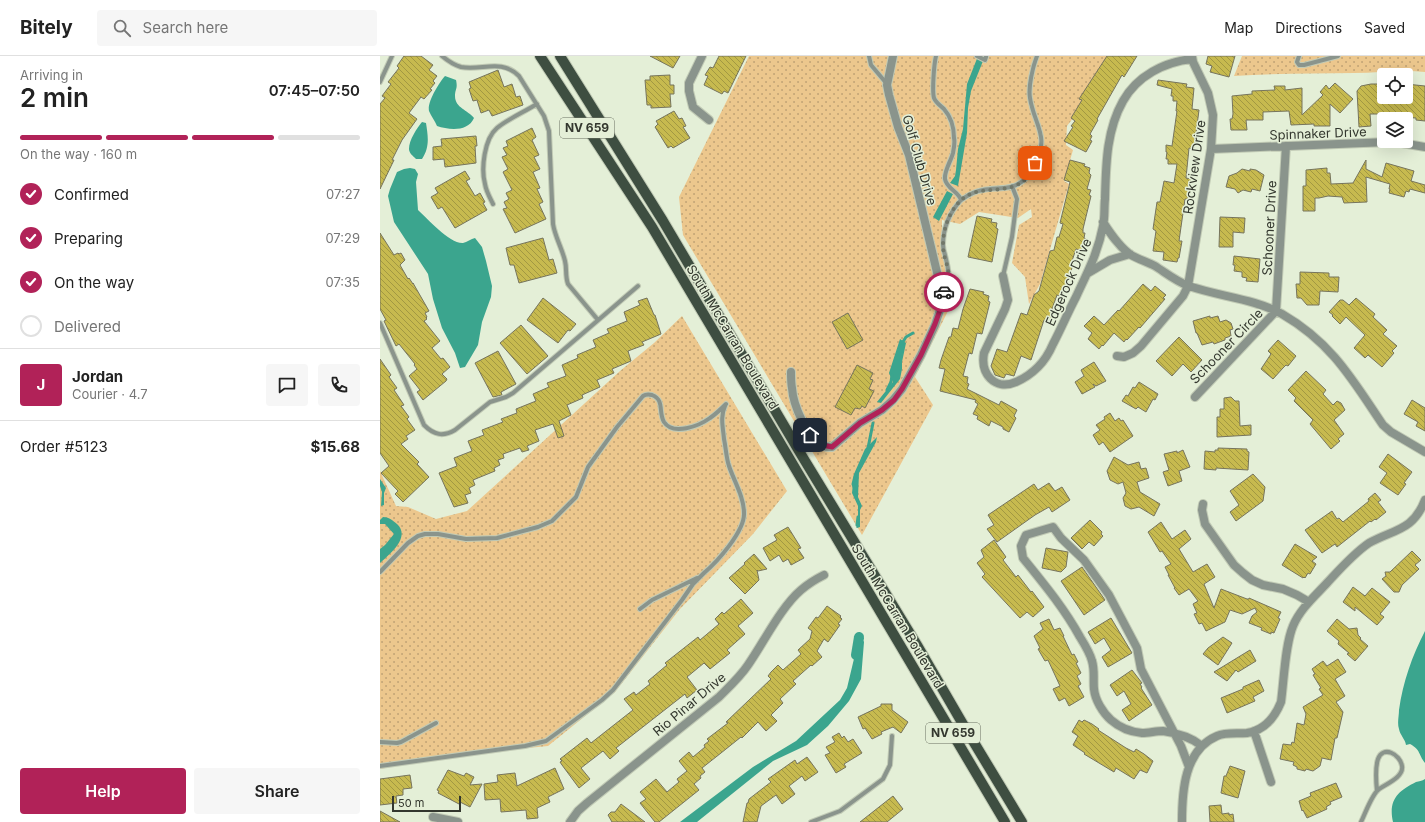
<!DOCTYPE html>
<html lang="en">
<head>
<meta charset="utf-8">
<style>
  body { margin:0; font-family:Inter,sans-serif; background:#f6f6f6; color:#222; height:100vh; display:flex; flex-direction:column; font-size:15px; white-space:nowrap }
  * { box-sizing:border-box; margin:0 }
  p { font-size:13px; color:#767676 }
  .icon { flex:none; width:22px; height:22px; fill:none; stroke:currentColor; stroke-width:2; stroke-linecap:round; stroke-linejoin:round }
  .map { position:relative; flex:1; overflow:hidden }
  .drawer { display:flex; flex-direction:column; background:#fff; width:380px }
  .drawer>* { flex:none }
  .buttons { position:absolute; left:997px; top:12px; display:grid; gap:8px }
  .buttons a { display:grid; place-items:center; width:36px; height:36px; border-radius:4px; background:#fff; box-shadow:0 4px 16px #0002; font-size:20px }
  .scale { position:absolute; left:12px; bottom:10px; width:69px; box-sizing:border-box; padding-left:4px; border:2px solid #33372e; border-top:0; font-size:11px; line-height:14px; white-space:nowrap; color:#33372e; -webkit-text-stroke:3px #e4efd7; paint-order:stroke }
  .pin { position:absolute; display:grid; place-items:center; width:34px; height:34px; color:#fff; margin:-17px; border-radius:8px; box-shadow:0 2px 6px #0006 }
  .courier { position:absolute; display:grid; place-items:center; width:40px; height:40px; margin:-20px; border:3px solid #b12258; border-radius:50%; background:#fff; color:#222; box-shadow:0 1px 5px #0007 }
  .overview em { font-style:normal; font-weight:600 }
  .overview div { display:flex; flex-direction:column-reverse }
  .overview { display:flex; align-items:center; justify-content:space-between; height:68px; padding:0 20px }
  h1 { font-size:26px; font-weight:600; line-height:30px }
  .bar { display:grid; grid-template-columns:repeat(4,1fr); gap:6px 4px; align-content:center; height:48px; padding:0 20px }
  .bar i { height:5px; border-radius:3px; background:#e0e0e0 }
  .bar .on { background:#b12258 }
  .bar p { grid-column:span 4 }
  .line { display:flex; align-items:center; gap:10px; padding:0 20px; border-top:1px solid #e0e0e0 }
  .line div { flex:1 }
  .round { display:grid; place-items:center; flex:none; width:42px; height:42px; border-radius:4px; background:#f6f6f6 }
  ol { padding:0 20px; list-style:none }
  li { display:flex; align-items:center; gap:12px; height:44px }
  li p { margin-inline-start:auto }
  li .icon { padding:4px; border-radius:50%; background:#b12258; color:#fff; stroke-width:4 }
  li:last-child { color:#767676 }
  li i { width:22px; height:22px; border:2px solid #e0e0e0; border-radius:50% }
  .action { display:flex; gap:8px; margin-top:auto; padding:8px 20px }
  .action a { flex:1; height:46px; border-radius:4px; background:#b12258; color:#fff; font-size:16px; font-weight:600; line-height:46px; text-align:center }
  .action a+a { background:#f6f6f6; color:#222 }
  header { display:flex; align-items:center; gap:24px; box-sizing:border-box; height:56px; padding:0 20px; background:#fff; border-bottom:1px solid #e0e0e0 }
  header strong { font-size:19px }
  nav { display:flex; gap:22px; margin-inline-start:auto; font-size:14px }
  .search { width:280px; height:36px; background:#f6f6f6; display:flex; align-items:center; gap:10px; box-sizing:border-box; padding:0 14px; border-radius:4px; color:#767676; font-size:15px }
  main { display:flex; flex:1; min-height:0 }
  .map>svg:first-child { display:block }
  .grass { fill:url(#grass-dots) }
  .water { fill:#3ba58e }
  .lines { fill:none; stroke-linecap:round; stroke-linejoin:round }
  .stream { stroke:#3ba58e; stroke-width:3 }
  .canal { stroke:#3ba58e; stroke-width:10 }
  .building { fill:url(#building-back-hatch); stroke:#76745d }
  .service-casing { stroke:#c1cab5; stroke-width:6 }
  .minor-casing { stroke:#c1cab5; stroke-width:10 }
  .primary-casing { stroke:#c1cab5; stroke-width:12 }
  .service { stroke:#8a948c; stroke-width:4 }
  .minor { stroke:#8a948c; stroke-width:8 }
  .primary { stroke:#3e4e41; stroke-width:10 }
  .done { stroke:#717769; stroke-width:4; stroke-dasharray:0 7.2 }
  .route { stroke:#b12258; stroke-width:5 }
  .labels { text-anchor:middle; stroke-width:3; stroke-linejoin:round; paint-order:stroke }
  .shield { fill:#e4efd7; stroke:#686e61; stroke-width:1 }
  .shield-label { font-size:12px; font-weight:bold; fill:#33372e }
  .street-label { font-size:13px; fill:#33372e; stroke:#e4efd7 }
</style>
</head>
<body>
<header>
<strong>Bitely</strong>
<div class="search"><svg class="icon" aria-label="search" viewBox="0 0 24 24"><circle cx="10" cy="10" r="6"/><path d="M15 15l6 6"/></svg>Search here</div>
<nav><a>Map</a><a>Directions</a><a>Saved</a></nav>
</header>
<main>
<section class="drawer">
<div class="overview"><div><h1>2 min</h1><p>Arriving in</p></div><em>07:45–07:50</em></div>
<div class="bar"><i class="on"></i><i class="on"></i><i class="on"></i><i></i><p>On the way · 160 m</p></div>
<ol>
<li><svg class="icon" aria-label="check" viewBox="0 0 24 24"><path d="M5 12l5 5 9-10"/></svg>Confirmed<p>07:27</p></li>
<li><svg class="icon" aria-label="check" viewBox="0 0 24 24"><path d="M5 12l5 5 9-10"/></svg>Preparing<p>07:29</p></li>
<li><svg class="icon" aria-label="check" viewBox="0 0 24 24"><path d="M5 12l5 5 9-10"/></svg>On the way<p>07:35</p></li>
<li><i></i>Delivered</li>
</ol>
<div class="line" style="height:72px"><b class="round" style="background:#b12258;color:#fff">J</b><div><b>Jordan</b><p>Courier · 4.7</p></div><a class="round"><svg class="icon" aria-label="chat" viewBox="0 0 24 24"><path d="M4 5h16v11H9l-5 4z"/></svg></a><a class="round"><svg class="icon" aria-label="phone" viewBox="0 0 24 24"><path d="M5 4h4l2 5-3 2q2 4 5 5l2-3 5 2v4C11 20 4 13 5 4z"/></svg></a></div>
<div class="line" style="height:52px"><div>Order #5123</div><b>$15.68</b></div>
<div class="action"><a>Help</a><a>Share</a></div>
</section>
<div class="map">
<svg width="1045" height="766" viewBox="0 0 1045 766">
  <defs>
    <pattern id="grass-dots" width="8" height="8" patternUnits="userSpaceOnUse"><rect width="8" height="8" fill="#ecc78d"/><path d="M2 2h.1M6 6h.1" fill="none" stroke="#c0a274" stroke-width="1.8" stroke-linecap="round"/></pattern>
    <pattern id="building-back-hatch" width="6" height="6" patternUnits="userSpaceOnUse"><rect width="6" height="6" fill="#c7ba4f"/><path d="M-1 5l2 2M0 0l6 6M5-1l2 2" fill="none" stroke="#a29842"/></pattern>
  </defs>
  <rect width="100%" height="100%" fill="#e4efd7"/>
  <!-- grass -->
  <path class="grass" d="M369,0H731L700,53L687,70L686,89L693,94L684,125L689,128L660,228L649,248L645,221L632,207L639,169L652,161L651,153L638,162L599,156L580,168L562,164V185L568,212L572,247L535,321L553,349L482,479L303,179L299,141Z
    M862,0H1045V16C1021,13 998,17 974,17C934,18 894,17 854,20Z
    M302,260L407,435L373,478L300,553L235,636L168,690L68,700L0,713V415L16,450L28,451L56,463L87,455L240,315L274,287Z"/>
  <!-- water -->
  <path class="water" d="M598,0H605L591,35L588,52L587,77L578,130L570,127L575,120L576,114L578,93L583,73L587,28Z
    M65,20L76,24C78,33 75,33 75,40C75,52 88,54 94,62C88,76 69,74 57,70C55,65 51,60 49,55C47,46 59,27 65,20Z
    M42,66L46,67C48,80 50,91 42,103H36C33,100 29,97 29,93C29,84 37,72 42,66Z
    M30,112L35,113L38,118L36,126L38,154C47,162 70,188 83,187C87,186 91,183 95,182L102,191L106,205L112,230L111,241L102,266L98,289L85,311L80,312L75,297L62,272L53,243L48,218L14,166L8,140L10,133L17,116L24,113Z
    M567,135L573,138L559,165L553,161Z
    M520,283L526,287L522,306V313L520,323L501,347L497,346L513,326L509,317Z
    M497,381L496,386L479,417L478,441L482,450L480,454V471L477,472L476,471L478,469V450L472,437L474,418L485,393Z
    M0,423L6,432L4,437V449L1,450L2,436L0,430Z
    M3,461C9,461 12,464 17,468C31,481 10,498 0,507V493L5,489L14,478L5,468H0V464Z
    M1045,575V707C1038,698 1041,694 1030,688L1026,689C1025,683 1020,679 1019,673C1017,667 1019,660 1019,654C1023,626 1032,600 1045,575Z
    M481,582H484L483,584L484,586L481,623L469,645L448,670L427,689L393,705L317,766H300L373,711L416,685L460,644L467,632L478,586L480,584Z
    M1045,723V766H1013C1008,744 1018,735 1036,726C1039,725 1042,725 1045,723Z"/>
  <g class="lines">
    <!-- stream -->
    <path class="stream" d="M521,289L526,281L533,277
      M507,334L511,326L512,319
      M488,392L493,367
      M475,434L473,428L475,420
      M477,469L478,461"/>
    <!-- canal -->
    <path class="canal" d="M476,599L479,581"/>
  </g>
  <!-- building -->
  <path class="building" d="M24,0H41L53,9L49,14L57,20L53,25L55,27L50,33L52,34L44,43L41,41L29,57L37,63L22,84L12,104H14L0,133V48L5,42L2,40L11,28L8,26L19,12L17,10Z
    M270,0H300L293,12Z
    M339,0H366L348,37L344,35L342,38L324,29L328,20L325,19L330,11L333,12Z
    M727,0H757L744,21L742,19L717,63L718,64L710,78L712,80L710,84L712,85L706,96L684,85L693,71L691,70L695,65L691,62L702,44L699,43Z
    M828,0H855L849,21L830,16L832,10L826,8Z
    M118,14L124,31L132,28L136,41L140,40L143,49L112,60L109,54L101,57L97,44L93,45L89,33L91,32L89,26Z
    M290,19V29H294V38H290L291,51L271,52V49H267L265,24H270V20Z
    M778,24L807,28L806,31L814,32L812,53L819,54L814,93L809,92L806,122L811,123L808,143H805L799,185H802L799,202H798L797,206L783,204L784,196L773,195L776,175L773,173L777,146H780L784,125L794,127L797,108H788V103H786L787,96H786V89L792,90L797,55H796L797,45H793V40H791L792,33L777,29Z
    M955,27L973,43L960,57L950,48V70H934V68L911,69L909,55L883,56V64H866L867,74H851L850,63H852L853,58L852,40L872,38V35L895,34L894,30H905V34L922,32V59L943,39L940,36L946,29L949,33Z
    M991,28H998L1004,31V41H1026V28L1045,30V65L1036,64V62L1018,61L1019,58H990L991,70L979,71L977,35L981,30Z
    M294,55L299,63L302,62L306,70L303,71L310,82L293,92L291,90L288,92L275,71L278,68L276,65Z
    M152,72L156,81L152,84L159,99L154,101L160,113L153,116L160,132L157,133L163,146L159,148L166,163L135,177L123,153L127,152L124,146L129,143L126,137L132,134L123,116L128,113L122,101L127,99L123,92L128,90L126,85Z
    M96,80L97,90H95L96,107L65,111L64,103L53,104V91L62,90L61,83Z
    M690,104L705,108L704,110L710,112L709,117L711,119L707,133L711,134L709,139L711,140L703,173V177H705L704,182L706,183L703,195L696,193L691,208L693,209L682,241L677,239L672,253L674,255L670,266L664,264L651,304L641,300L634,320L626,318L624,322L615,319L611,310L617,293L627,296L641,257L647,259L654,239L659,235L670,195L674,194L677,181H679L683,168L680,167L690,126L684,124Z
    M986,104V113L1002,121L1006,107L1034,115L1031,125L1045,129V137L1030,133L1029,136L1026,135L1024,141L1009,137L1010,133H1009L1010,128L986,121L987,146L964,147L962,141L948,140L939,142H935V155H923V130H926V114L947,112V117H950L951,128L973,127Z
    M862,113L870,115V113L876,114L884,119L880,135L872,133L871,136L863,134L858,137L855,133L846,131L849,120L857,117Z
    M85,115L90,123L86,125L95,140L100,137L105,146L103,147L107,154L75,172L62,151L58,153L51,141L58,137L55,132Z
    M597,160L612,163L611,166L617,167L616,172L618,173L612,206L588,201Z
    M840,161L865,162L864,177L853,176V191H839Z
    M0,177L14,199L18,197L19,198L21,197L25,204L20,209L28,223L29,222L33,228V227L49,255L45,257L47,261L46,262L47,263L44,265L60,285L52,292L61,303L63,302L70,311L62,318L67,323L66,325L43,344L37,336L40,334L29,320L37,313L34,309L35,308L19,288L16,290L4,265L6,264L0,253Z
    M163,182L169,204L173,203L177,217L139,227L134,209H130L126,192Z
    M854,200L880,203L878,226L866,225L867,222L862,221V216L854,215L855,209H853Z
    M920,216L949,217V221H959L958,236L940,235L939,249H927L921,242H917L916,228H920Z
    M763,228L771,235L775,230L786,239L783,242L785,243L760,272L759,271L747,284L746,283L744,286L734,277L723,290L722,289L719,293L708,283L712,277L704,270L714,260L724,269L738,254L739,255Z
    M590,233L604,236L603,238L609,240L608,245L610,246L602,278L597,277L592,298L589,297L583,320L588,321L587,327L589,328L587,333L619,349L621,345L637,354L634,360L636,362L629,376L623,373V371L611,365L609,370L597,363L598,360L593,358L598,348L595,346L596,344L560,335L565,313L559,312L561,304L569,281H571L573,272L578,273L583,253Z
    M163,242L196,268L190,275L188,274L178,287L147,264Z
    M267,242L274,259H275L281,278L262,286L264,289L248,295L251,305L232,313L234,317L217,324L220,331L202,339L203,342L187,349L191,359L179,365L184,380L178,382L173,368L155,374L159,385L147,390L149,394L142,396L140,392L123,398L124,402L118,404L120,409L114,412L115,415L93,424L95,429L89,432L91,437L85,439L88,447L74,451L59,417L77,410L74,402L92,395L88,385L104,379L102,374L123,366L121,363L137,357L136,353L156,345L153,338L169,331L167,327L186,320L182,309L198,302L197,299L216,291L213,284L229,277L227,273L247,265L244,256L260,249L258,245Z
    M976,242L995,258L993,261L1007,274L1003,278L1017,290L1012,295L1014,297L1002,311L988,299L985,302L974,292L985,279L966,261L960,268L952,260L953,259L949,256L960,244H963L969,249Z
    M468,257L483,284L467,293L452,266Z
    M830,260V262L838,260L840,266L846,264L851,267L853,273L850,274L851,280L845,282V284L834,288L833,286L822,289L817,277H816L813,265Z
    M141,269L168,300L147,318L120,287Z
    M799,281L822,304L811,316L803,308L792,320L776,305Z
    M898,284L916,300L908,310L906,309L903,312L893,323L881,313L891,298L888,295Z
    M118,295L136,328L121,336L122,339L113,341L95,307Z
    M0,303L11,319L9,321L17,332L14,334L24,349L21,350L29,361L27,363L35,374L26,380L28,383L21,388L39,406L37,408L49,421L23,446L15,438L18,435L1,417L9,410L0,397Z
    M714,306L726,325L716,330L713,328L715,331L702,338L695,326L704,320L701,314Z
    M477,309L493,317L490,323L493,324L489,333L494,335L485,352L482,350L480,353L475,352L471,359L455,351Z
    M926,315L946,334L943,338L953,349L957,345L961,347L965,354L954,364L964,378L958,383L960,385L951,393L930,368L933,364L914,345L916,342L908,334Z
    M759,326L778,338L775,344L773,343L766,356L758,351L756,353L742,345L746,339L748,340L753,331L755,332Z
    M851,341L855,345H859L860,370L871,369V379L837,381V361H840V353H844V342Z
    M1032,344L1045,352V375L1036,370L1038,366L1024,358Z
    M730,357L735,365L739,362L741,365L743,364L753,380L730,396L723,386L719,389L713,379L720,374L716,369L725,363L724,361Z
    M838,392L867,393V395L869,396L868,414L836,412V414L824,413L825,395L835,396V394H838Z
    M803,394L810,411L799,415L802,425L788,430L783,416L789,414L784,398L797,395V397Z
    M1008,398L1032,416L1024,427L1026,428L1018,439L1000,427L1007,417L999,411Z
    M734,401L748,409L759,406L761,413L766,412L769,422L757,426L760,436L780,448L774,460L759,451L751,453L745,450L743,442L746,437L743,426L738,428L730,424L727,415Z
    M873,418L885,431L883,445L856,465L850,456L859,449L850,435Z
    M669,427L675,435L682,431L690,444L672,456L669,451L655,459L617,486L607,473L614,469L608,459L654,428L658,434Z
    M995,437L1001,444L998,446L1006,456L996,464L995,463L991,466L990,465L957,491L955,488L942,497L925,474L952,455L957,463L959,462L963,466L989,445L988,443Z
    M710,464L722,476L721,478L723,480L714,490L709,486L702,493L691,482Z
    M781,466L792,483L805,474L811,483L799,493L813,516L827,508L835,521L824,528L834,552L841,533L867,543H869V542L901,556L898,562L900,563L894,577L891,576V578L881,574L882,572L869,567L872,560L877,556L875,552L862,558L850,554L845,566L826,575L822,567L819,568L814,558L817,557L813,548L818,545L809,533L799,539L794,532H795L788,519H789L785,511L791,508L782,495L780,496L768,476Z
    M408,471L421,492L418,493L424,502L411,509L408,503L403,506L399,499L390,505L383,492L397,484L394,479Z
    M614,484L626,501L623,504L636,521L638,519L651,536L652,535L664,551L653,561L647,556L640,562L602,521L605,518L597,507L604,501L601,494Z
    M915,488L937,501L932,505L936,508L930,518L928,517L925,522L924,521L923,522L902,509Z
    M666,492L688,496L686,511L681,516L662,512Z
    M1032,495L1041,504L1035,509L1039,513L1022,529L1019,536H1014L1002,523L1006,520L1005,516H1010Z
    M374,498L387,513L378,515L377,514L379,524L365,538L349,522L365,508L364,507Z
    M702,511L725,544L704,559L681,525Z
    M973,531L985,540L992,532L1010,546L1000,558L1004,561L997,569L975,551V555L963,546Z
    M361,543L373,557L358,570L365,578L347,594L350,597L330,613L324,607L307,621L317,634L307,642L305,638L236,692L239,695L230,703L223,695L201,712L210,723L199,732L182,709L180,706L182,705L180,703L207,682L211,687L253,654L244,643L254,636L256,639L270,628L268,625L287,609L285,607L318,581L320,584L339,568L335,563L342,556L344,558Z
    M447,550L461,560L460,561L462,563L458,568L460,569L448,586L444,583L437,595L442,601L432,610L431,609L413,625L416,628L400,643L403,647L391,659L397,665L386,675L378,666L362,682L361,681L341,697L322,712L325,716L320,720L321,722L314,728L319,734L279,766H275L260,747L266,743L260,736L276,723L287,736L299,726L297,723L307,715L299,705L309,696L313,701L325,691L324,689L329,685L327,683L348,667L346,666L391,623L388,620L391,616L398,609L403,614L421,598L418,594L430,583L432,575L428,572L436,561L438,562Z
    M731,562L752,597L728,611L722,601L731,594L724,582L715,588L708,576Z
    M669,563L674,574L680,572L684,580H683L692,599L694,598L698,606L696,607L701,617L697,620L701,628L698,630L704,641L689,650L685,642L679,645L673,633L680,630L668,604L665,605L658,593L660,592L654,580L663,573L660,567Z
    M957,563L969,573L977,572L978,579L981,582L980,583L988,590L975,605L967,598L969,597L958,588L959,585L947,575Z
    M843,581L852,587L838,609L823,598L828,592Z
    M870,594L876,605L858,616L856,614L847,625L834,616Z
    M958,603L966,616L955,623L965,640L956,646L963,656L957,682H955L951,704L942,702L940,710L933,715L926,713L925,715L917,713V711L913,709L914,706L900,703L903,688L911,689L912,686L914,687L917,667L924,669L926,658L923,651L943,639L939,633L941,632L933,619L935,618L932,613L943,605L947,610Z
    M752,614L762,627L760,628L762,631L761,632L772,649L749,665L742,654L751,648L744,635L737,640L730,629Z
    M879,624L884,635L873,641L875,645L847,657L841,642L863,633V631Z
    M501,648H512V654L528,666L521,677L513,671L501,676L502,678L492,683L485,672L483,673L478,661L501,650Z
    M699,664L702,666L704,664L712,668L719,673L718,674L746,692L754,696L756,693L764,698L773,705L767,717L760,714L754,723L736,712L734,716L704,698L705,697L693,689L698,680L692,676Z
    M459,677L462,682L464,680L468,686L473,683L482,697L464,708L466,711L456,717L445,699L450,697L446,691L455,686L452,681Z
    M427,701L438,716L425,725L422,720L409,730L415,738L402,748L396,739L381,750L377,766H363L367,747H368L369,743L391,726L388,723L415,704L417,708Z
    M850,710L865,715L858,742L841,737L844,720H846Z
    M175,712L184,733L168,741L170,746L157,752L158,762L147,763L146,754L121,756L120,743L105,744L104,728L118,726L117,719L135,717L137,730Z
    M68,714L84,720L86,717L94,721L90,729L102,728L90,751L80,746L79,748L58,737L59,735L57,734Z
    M30,719L32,732L23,733V739L16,740L17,747L0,749V723Z
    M956,727L962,741L950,746L951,748L946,751L947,753L927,762L923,754L922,755L919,745L931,740L930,737Z
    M513,740L523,753L507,766H480Z
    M241,748L265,766H232L228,759L231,756H235Z
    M841,749L842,758L849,757V759L853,758L854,766H830L829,750Z
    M0,755L20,766H0Z"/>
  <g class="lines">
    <!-- service casing -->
    <g class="service-casing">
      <path id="service" d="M62,0C68,5 74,9 81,11C102,15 121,2 139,20L164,60L169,75L173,168C175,181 182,192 185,205C187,213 185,220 188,228L218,264
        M489,0L491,9L507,28
        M556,0C554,8 552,35 554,42C556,47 561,50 564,53C571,61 574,71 574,82C575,86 574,92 573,97C571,105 564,115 565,123C566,132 579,136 581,144C570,156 563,172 563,189C563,192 564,196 565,199C569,215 571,222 563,238
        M597,0L605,4L606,1
        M919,0L917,6L919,9H924L958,0
        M0,26L12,0
        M581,144C588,139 595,135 603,134C619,131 634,135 646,122C650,119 652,113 654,109C671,81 654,69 650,42C648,31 653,10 657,0
        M113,148C110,142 106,135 105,128C101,113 104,83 117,72C128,63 144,56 157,48
        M623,220L632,181L636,150L637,143L632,130
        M0,267L44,369C54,379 63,381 75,374L110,346L126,341L133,337L258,230
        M0,516L28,487L38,480L45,478H58L86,483L117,482L158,471L172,465L196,441L208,411L237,371L263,340C266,338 268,338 272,339C285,344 278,356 284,366C293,380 319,370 330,362C336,358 341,353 346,348
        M324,517C337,506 365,475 364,457C364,441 354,425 349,410C346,401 346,392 344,383C343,371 340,361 345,350
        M260,553L272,544L317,522
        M0,686L17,687L21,686L56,667
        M0,710L145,690L166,685L222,644L233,634L302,544L313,528L325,516
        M431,766L460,755L503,723L510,709L512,680
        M981,766C985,758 992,738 999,733C1006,728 1024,721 1022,710C1020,698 1003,689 998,703C995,712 996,725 997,735"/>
    </g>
    <!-- minor casing -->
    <g class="minor-casing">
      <path id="minor" d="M322,0L309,27V35L313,51L329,64
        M831,93L1008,86L1022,87L1045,91
        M723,166C730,177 739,191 751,199C758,203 767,206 775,210C786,217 797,226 809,230C841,241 872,242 902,258C952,287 972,323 1003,369L1011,376L1045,396
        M708,217L730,204L750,198
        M623,220L628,244L625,253L604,297C600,318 615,335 636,326C643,323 653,316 658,311C664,305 670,295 673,288C681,273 688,256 696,241C707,217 718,197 723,170C725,162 724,152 725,143C726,110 726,75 743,45C757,20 784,6 812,3
        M737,300L744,301L753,297L761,290L803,240L808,230L831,93L833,59L828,37L813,6L812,0
        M411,316C411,321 411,327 412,332C413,348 427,383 443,390C446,391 449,391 452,391L480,367L502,354L513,344L522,333L541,299L555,269L560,254L561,233L529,99L518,71L509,39L507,29L513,0
        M815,341L896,255L906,90
        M823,448L822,454L825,468L854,509L863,517L872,524L883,529L903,533L917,539L929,546
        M874,675L891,726
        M809,711L801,690L761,613L757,592L729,539L704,504L681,482L673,471L646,479L641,490L643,502C664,528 684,552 700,581C705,589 710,597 712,605C715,615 713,624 714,633C715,644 723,657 731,664C739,671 751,676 762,677C769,677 776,675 783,675C797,677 811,681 822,690
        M53,761L78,766
        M190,766L198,755L207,747L339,641C349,631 360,621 368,609C384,586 401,551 421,534C428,528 436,523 444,519
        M802,766C802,736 804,694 837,680C846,676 857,678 867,677C885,674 895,661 901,646C904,624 905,589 913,570C920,553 935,540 947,527C960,513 973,498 989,487C1014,473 1033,475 1045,444"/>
    </g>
    <!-- primary casing -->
    <g class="primary-casing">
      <path id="primary" d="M160,0L272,171L625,766
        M180,0L283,165L422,400L537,589L584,670L642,766"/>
    </g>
    <!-- service -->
    <use href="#service" class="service"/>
    <!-- minor -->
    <use href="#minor" class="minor"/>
    <!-- primary -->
    <use href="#primary" class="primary"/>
  </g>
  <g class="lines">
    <!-- done -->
    <path class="done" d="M564,236C575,215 563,208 563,189C563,176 567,162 575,151C595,123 624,143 646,123C650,119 652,112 655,107"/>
    <!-- route -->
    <path class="route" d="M430,379C437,386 442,390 452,391L480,367L502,354L514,344L522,333L541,299L555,268L560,254L561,241L564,236"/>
  </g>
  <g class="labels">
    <!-- shield labels -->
    <g class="shield">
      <rect x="180" y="62" width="54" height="20" rx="3"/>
      <rect x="546" y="667" width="54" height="20" rx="3"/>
    </g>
    <g class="shield-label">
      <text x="207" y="76">NV 659</text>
      <text x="573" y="681">NV 659</text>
    </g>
    <!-- street labels -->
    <g class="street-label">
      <text transform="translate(938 77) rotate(-2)" y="5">Spinnaker Drive</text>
      <text transform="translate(540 104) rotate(74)" y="5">Golf Club Drive</text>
      <text transform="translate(814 111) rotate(-82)" y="5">Rockview Drive</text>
      <text transform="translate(889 172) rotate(-87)" y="5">Schooner Drive</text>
      <text transform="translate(688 226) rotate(-66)" y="5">Edgerock Drive</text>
      <text transform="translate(353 281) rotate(59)" y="5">South McCarran Boulevard</text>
      <text transform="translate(846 290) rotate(-46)" y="5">Schooner Circle</text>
      <text transform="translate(518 560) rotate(59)" y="5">South McCarran Boulevard</text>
      <text transform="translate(309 648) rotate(-40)" y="5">Rio Pinar Drive</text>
    </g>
  </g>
</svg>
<div class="buttons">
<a><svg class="icon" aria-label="locate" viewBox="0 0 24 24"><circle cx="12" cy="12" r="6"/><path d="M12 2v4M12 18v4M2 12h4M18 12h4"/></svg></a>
<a><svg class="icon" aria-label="layers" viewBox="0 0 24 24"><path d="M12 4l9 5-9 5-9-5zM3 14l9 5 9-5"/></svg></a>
</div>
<div class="scale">50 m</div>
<div class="pin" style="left:655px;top:107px;background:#ea580c"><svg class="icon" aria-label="bag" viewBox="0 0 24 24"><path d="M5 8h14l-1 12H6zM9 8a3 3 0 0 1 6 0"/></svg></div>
<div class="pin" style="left:430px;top:379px;background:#1f2937"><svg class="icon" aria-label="home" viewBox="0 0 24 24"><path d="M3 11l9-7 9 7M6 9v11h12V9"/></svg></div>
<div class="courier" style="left:564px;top:236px"><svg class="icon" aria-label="car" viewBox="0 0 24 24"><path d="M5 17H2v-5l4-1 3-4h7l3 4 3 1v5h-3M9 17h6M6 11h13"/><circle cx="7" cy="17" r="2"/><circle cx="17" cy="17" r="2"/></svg></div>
</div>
</main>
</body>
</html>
